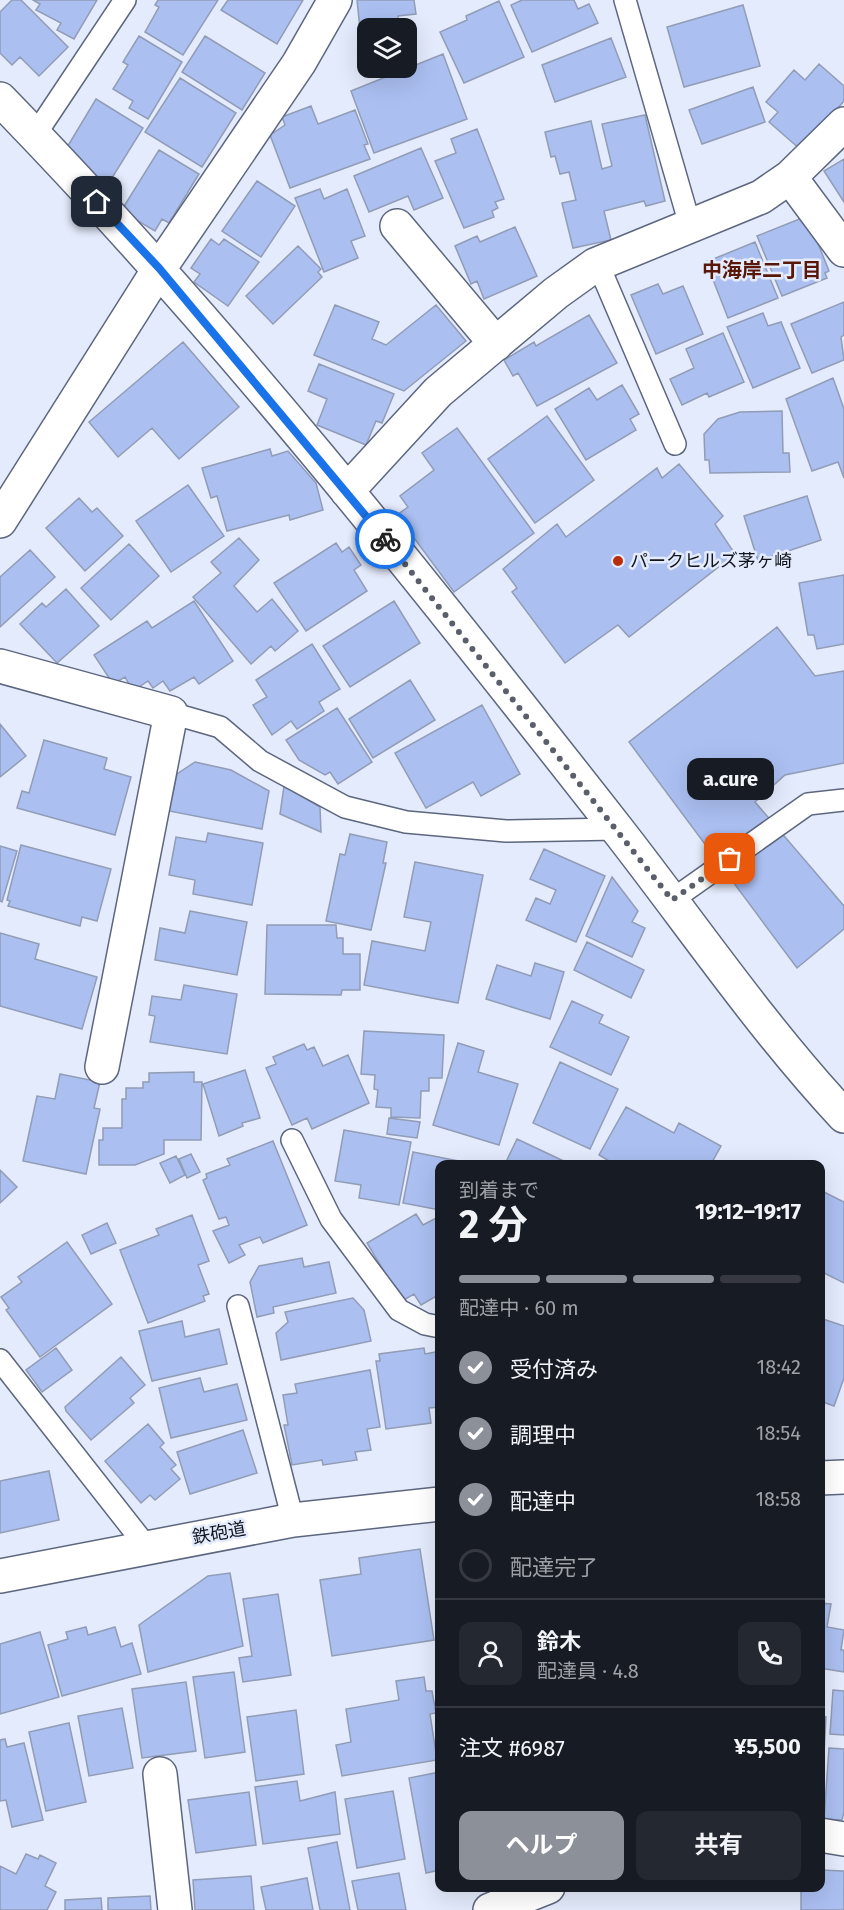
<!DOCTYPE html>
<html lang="ja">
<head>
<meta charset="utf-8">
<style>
  body { margin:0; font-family:"Fira Sans","Noto Sans JP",sans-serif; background:#242831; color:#f1f3f6; height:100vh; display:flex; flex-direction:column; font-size:22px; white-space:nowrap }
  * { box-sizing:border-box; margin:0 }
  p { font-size:20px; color:#9ea1a6 }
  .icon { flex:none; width:33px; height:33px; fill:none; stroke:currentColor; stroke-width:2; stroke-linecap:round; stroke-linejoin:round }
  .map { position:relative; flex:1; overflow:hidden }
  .sheet { position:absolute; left:435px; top:1160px; width:390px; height:732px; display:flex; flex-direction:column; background:#171b24; border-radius:12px; box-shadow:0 6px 24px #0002 }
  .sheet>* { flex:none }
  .controls { position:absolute; left:357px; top:18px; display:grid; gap:12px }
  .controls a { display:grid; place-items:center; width:60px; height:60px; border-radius:12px; background:#171b24; box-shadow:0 6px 24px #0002; font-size:30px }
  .pin { position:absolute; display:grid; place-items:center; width:51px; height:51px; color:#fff; margin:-26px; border-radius:12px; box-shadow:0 3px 9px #0006 }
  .courier { position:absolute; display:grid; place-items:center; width:60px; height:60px; margin:-30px; border:4px solid #1a73e8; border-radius:50%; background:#fff; color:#222; box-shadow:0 2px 8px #0007 }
  .bubble { position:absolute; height:42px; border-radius:12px; background:#171b24; box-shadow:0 6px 24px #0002; font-size:20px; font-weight:700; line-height:42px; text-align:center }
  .headline em { font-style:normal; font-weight:700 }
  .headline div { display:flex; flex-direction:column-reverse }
  .headline { display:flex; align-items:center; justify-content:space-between; height:102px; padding:0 24px }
  h1 { font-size:39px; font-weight:700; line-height:45px }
  .bar { display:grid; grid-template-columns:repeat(4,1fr); gap:9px 6px; align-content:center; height:72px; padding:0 24px }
  .bar i { height:8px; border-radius:4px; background:#363941 }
  .bar .current { background:#8c9099 }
  .bar p { grid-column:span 4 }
  .line { display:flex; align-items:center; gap:15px; padding:0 24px; border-top:2px solid #363941 }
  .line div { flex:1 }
  .round { display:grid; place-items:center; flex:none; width:63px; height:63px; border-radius:12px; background:#242831 }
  ol { padding:0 24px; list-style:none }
  li { display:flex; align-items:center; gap:18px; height:66px }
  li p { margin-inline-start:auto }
  li .icon { padding:6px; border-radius:50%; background:#8c9099; color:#fff; stroke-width:4 }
  li:last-child { color:#9ea1a6 }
  li i { width:33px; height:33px; border:3px solid #363941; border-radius:50% }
  .button { display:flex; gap:12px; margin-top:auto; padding:12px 24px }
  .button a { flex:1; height:69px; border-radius:12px; background:#8c9099; color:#fff; font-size:24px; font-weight:700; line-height:69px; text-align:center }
  .button a+a { background:#242831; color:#f1f3f6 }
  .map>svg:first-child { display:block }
  .building { fill:#abbff1; stroke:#919cb6; stroke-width:1.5 }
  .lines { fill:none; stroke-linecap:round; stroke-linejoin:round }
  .lane-casing { stroke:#5c667e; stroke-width:24 }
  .street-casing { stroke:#5c667e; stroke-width:36 }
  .secondary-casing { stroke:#5c667e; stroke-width:36 }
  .lane { stroke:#fff; stroke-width:21 }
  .street { stroke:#fff; stroke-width:33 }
  .secondary { stroke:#fff; stroke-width:33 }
  .done { stroke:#5a5f6b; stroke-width:6; stroke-dasharray:0 10.8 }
  .route { stroke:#1a73e8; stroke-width:8 }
  .poi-dot { fill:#b82e0b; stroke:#e4ebfc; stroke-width:2 }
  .labels { text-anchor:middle; stroke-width:5; stroke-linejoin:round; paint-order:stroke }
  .poi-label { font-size:18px; fill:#10141d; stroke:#e4ebfc; text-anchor:start }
  .street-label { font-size:18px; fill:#10141d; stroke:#e4ebfc }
  .neighbourhood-label { font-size:20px; font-weight:bold; fill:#591709; stroke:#e4ebfc }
</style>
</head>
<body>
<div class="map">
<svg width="844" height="1910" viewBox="0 0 844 1910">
  <rect width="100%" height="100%" fill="#e4ebfc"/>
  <!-- building -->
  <path class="building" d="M12,0H21L68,47L39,76L20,57L12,65L0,53V12Z
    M33,0H97L74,39L57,30L61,23L36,10L40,4Z
    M158,0H218L183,55L145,32L159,7L155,5Z
    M228,0H303L277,44L221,10Z
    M414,0L416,14L398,16L399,24L360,29L357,0Z
    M522,0H574L578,9L589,4L598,23L532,52L511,5Z
    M499,1L524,57L464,83L440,32L467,20L466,16Z
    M743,5L760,66L684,87L667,27Z
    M139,36L182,62L148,119L129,108L133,101L113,89L128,65L123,62Z
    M205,36L265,73L242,110L182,72Z
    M611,38L626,77L555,102L542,65Z
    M443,54L467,119L374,153L351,91Z
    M819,64L844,86V101L801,150L769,122L778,112L766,102L794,70L805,80Z
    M180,78L236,113L202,167L145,132Z
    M753,87L765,122L702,144L689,110Z
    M96,99L143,128L107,186L92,177L66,149Z
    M311,106L318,124L355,110L368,144L364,145L370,159L290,188L270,135L285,125L282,117Z
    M645,115L665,201L646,206L644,201L604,211L611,240L573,248L562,203L576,200L569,172L560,174L555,156L551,157L545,132L591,121L602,169L612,166L602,124Z
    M477,129L504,199L495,202L498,208L492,211L494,217L464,228L435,161L456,153L451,139Z
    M421,148L443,198L414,210L408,196L369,212L354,176Z
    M159,150L199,174L169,223L162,219L155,231L121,211Z
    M844,159V202L824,171Z
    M257,181L295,206L261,257L222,231Z
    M320,189L324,199L347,189L365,236L351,241L358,258L324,272L295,198Z
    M807,216L829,271L825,273L827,278L782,296L757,236Z
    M515,227L537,276L484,299L477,281L471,284L455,246L477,236L480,242Z
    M211,239L219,245L224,239L259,262L228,306L194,282L200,274L191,268Z
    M755,242L778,298L728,318L706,262Z
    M298,246L321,269L318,272L322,277L273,324L246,296Z
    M658,284L663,294L683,286L703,334L656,354L631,295Z
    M844,302V335L841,337L844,360L812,373L791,324Z
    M335,305L379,322L372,339L386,345L436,305L466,341L404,391L314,355Z
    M763,313L768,326L781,322L800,368L753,388L727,327Z
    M589,315L617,363L537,406L518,373L513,376L504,360L534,342L536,346Z
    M723,333L744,382L709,397L707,393L682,405L670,379L694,368L686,349Z
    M183,342L239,407L179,459L152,428L118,457L89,422Z
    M319,364L394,394L382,423L376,421L366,445L317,425L327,399L308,391Z
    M833,378L844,409V478L838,462L812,471L786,399Z
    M622,385L639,414L630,419L636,430L586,460L555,409L589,388L597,400Z
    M782,411L783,453H789L790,472L710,473L709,460H705L704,434L718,419L740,412Z
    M547,416L594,480L535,523L488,459Z
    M457,428L534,533L454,592L397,515L408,507L400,496L434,470L422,453Z
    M270,449L272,456L288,451L316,483L323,510L290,520L289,515L227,531L217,496L211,498L202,468Z
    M679,464L723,516L715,524L735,554L629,637L618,625L565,663L512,592L517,588L503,569L557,524L566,537L657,468L662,478Z
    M188,485L224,536L171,572L136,521Z
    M807,496L821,540L758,561L744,516Z
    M79,498L92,512L97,508L123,536L85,571L46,528Z
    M239,538L259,560L234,586L257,612L272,599L298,631L275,651L271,646L251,664L193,597L221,573L211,562Z
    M336,543L342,552L349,547L361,565L354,570L367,591L306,631L274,583Z
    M129,544L159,576L111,620L81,588Z
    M30,550L55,577L0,627V577Z
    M844,575V644L817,649L814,635H808L799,583Z
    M66,589L99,626L57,663L20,624L42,603L46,607Z
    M194,601L233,661L199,684L194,677L170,691L163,681L153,688L148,681L133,691L125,677L113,684L94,655L147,621L152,628Z
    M394,601L420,643L350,687L323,646Z
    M777,627L815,676L844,671V763L785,775L755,802L844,906V929L797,968L629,742Z
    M312,644L340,689L319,702L324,711L297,729L291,721L272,735L253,705L267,697L256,680Z
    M410,680L435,720L373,758L349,719Z
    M482,705L520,774L481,796L473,782L426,808L395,753Z
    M337,708L372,762L338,784L330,772L325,775L299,760L286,740Z
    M0,724L26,756L0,777Z
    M44,740L107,758L104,769L131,777L115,835L17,808L22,791L29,793Z
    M195,762L231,770L269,791L262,829L169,811L177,774Z
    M284,786L320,807L321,832L280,814Z
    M208,833L263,843L252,905L193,894L195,880L169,875L176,837L206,842Z
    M350,834L387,842L383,863H386L371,930L326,921L340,854L345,855Z
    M21,845L111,869L97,921L82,917L80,926L8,906L10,901L7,900Z
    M0,846L17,851L2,902L0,901Z
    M544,849L605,876L576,942L526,920L536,898L550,904L556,890L530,879Z
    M415,862L483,875L458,1003L364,985L372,941L425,951L431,922L404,917Z
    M612,877L638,911L632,922L645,928L632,957L586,936Z
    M190,911L247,922L237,975L155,960L160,928L185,933Z
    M267,925H336L337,938H343V954H360V990H342L341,995L265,994Z
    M0,933L39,944L35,959L97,977L82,1029L0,1006Z
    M587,942L644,970L631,998L574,970Z
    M535,963L564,972L550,1019L486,999L497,965L531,976Z
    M184,985L237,994L227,1054L150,1042L155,1016L149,1015L152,996L181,1000Z
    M572,1001L603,1015L599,1023L629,1037L611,1075L550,1047Z
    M364,1031L444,1035L442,1078H429V1091H421L420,1118L391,1117V1108L376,1107L378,1090L374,1089L375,1075L361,1074Z
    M458,1043L484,1051L478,1072L518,1084L499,1145L433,1125Z
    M304,1044L307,1050L314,1047L323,1066L348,1055L369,1103L312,1129L307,1118L292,1125L266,1068L276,1064L273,1057Z
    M560,1062L618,1089L590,1149L533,1123Z
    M245,1070L260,1118L242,1123L243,1126L219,1136L203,1084Z
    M194,1072V1082H202L201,1140H164V1154L135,1165H99V1140H103V1128H122V1099H126V1088H143V1082H149V1073Z
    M60,1074L100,1082L94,1108L100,1109L86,1174L23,1161L37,1096L55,1099Z
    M626,1107L674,1133L679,1123L721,1146L711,1164H614L599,1155Z
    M389,1118L420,1122L417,1138L387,1134Z
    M344,1130L411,1142L399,1205L359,1198L361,1185L335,1181Z
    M517,1139L570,1164H505Z
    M273,1141L307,1225L263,1243L260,1237L239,1245L245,1255L229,1263L213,1231L229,1225L226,1217L219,1219L203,1180L207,1178L206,1174L230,1165L227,1159Z
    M413,1152L474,1164H440V1210L403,1203Z
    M191,1154L200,1172L187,1178L179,1159Z
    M176,1156L185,1175L170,1183L160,1163Z
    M0,1170L17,1187L0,1203Z
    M820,1190L844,1202V1283L820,1271Z
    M416,1214L423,1225L440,1216V1294L421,1305L414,1294L402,1301L367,1243Z
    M192,1215L209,1261L198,1265L209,1294L203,1296L205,1301L148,1323L120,1250L159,1235L156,1229Z
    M107,1223L116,1243L91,1254L82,1235Z
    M67,1242L112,1304L40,1357L6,1310L9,1308L1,1297L22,1282L18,1277Z
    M302,1258L304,1267L329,1262L336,1293L273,1307L274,1313L257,1317L250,1282L259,1266Z
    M353,1298L364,1310L371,1341L281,1360L276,1333L288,1322L285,1312Z
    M820,1318L844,1326V1378L834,1406L820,1401Z
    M182,1321L185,1337L219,1329L227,1364L152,1381L139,1331Z
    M56,1348L72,1370L42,1392L26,1370Z
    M424,1348L425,1354L436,1352L440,1407L429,1408L431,1423L386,1429L376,1361H380L379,1354Z
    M121,1357L145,1385L130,1398L134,1403L91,1440L66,1411L65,1407Z
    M370,1370L380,1427L367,1429L371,1450L355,1452L357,1460L323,1465L322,1460L292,1465L284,1425H288L283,1395L297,1393L295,1384Z
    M200,1378L204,1392L237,1384L247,1420L171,1438L159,1388Z
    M148,1424L164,1443L160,1447L176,1465L171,1469L180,1479L155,1500L150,1495L141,1503L105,1461Z
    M243,1430L257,1473L190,1494L177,1452Z
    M49,1471L59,1520L0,1533V1481Z
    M420,1549L434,1640L332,1656L320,1580L361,1574L359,1558Z
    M230,1573L243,1646L148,1672L139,1625L208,1576Z
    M278,1594L291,1675L243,1682L239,1658L252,1656L243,1599Z
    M820,1603L831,1604L827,1627L844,1630L841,1650H844V1672L820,1668Z
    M86,1627L88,1635L115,1627L121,1647L132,1643L141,1674L62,1696L48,1645L68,1639L66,1632Z
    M40,1632L59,1697L0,1714V1644Z
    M234,1672L245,1752L205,1758L193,1677Z
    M424,1677L426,1691H432L436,1713L430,1714L437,1760L342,1776L336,1745L351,1742L346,1709L399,1700L396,1681Z
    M186,1682L196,1751L142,1758L132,1689Z
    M833,1690L844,1691V1735L830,1734Z
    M122,1708L133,1768L89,1776L78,1716Z
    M296,1710L304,1774L256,1781L247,1717Z
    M820,1716L826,1717L821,1806H820Z
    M69,1723L86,1802L46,1811L29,1732Z
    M5,1739L7,1747L24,1743L43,1820L12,1827L6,1800L0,1801V1740Z
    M829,1748L844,1749V1812L842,1820L824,1819Z
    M440,1772V1870L426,1873L409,1778Z
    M297,1781L300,1801L335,1792L340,1834L263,1844L255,1787Z
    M393,1791L405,1859L357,1868L345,1799Z
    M249,1792L256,1845L196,1853L188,1800Z
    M337,1842L350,1910H320L308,1848Z
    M26,1854L38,1859L40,1855L56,1863L45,1886L56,1892L47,1910H0V1866L16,1874Z
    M820,1870L844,1871V1910H801V1887H820Z
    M399,1873L406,1910H358L352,1881Z
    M251,1876L254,1910H195L193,1880Z
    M307,1878L313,1910H266L261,1887Z
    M150,1896L151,1910H108V1898Z
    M101,1898L102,1910H65V1900Z"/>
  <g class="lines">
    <!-- lane casing -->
    <g class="lane-casing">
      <path id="lane" d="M625,0L690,225
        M35,135L125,0
        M598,264L675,444
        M171,713L220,727L260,761L345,807L406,822L506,831L617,829
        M672,900L808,804L844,800
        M292,1140L331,1219L399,1310L425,1324L440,1327
        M238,1306L293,1520
        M0,1360L146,1546"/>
    </g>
    <!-- street casing -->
    <g class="street-casing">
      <path id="street" d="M0,99C222,327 421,579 617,829C692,925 761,1027 844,1116
        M790,177L844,250
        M397,226L496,344
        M347,491L438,392L556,293L595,265L761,197L790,177L844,124
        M0,521L159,269L299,63L335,0
        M0,666L171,713L102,1067
        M160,1774L175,1910
        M820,1835L844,1839
        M490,1910L548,1887"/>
    </g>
    <!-- secondary casing -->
    <g class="secondary-casing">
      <path id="secondary" d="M820,1478L844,1477
        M0,1576L293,1520L440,1504"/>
    </g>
    <!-- lane -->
    <use href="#lane" class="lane"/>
    <!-- street -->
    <use href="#street" class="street"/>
    <!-- secondary -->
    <use href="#secondary" class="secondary"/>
  </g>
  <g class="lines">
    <!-- done -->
    <path class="done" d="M385,539L672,900L730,859"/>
    <!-- route -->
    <path class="route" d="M97,202L159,268L385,539"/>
  </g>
  <!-- markers -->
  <circle class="poi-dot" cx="618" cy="561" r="6"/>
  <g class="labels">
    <!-- poi labels -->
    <g class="poi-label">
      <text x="630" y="567">パークヒルズ茅ヶ崎</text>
    </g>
    <!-- street labels -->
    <g class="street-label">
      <text transform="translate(219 1533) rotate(-10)" y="6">鉄砲道</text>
    </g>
    <!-- neighbourhood labels -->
    <g class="neighbourhood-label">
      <text x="762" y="277">中海岸二丁目</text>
    </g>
  </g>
</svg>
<div class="controls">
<a><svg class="icon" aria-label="layers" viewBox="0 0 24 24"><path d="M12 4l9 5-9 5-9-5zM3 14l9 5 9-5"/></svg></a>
</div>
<div class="pin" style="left:730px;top:859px;background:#ea580c"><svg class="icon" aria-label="bag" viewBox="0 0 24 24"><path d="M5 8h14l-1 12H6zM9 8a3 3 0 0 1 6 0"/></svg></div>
<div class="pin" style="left:97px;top:202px;background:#1f2937"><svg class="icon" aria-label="home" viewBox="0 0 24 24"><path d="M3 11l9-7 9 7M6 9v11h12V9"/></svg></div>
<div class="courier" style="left:385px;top:539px"><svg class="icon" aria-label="bike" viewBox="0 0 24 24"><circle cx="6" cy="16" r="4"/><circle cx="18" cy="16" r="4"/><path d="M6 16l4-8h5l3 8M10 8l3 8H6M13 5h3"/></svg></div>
<div class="bubble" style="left:687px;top:758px;width:87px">a.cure</div>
<section class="sheet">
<div class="headline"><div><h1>2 分</h1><p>到着まで</p></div><em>19:12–19:17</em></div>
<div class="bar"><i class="current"></i><i class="current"></i><i class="current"></i><i></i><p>配達中 · 60 m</p></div>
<ol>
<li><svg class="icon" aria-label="check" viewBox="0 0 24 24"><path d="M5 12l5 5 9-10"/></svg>受付済み<p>18:42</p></li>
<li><svg class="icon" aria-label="check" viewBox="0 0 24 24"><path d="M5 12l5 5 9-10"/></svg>調理中<p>18:54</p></li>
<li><svg class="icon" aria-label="check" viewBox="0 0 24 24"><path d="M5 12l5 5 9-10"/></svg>配達中<p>18:58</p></li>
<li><i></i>配達完了</li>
</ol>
<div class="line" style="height:108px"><a class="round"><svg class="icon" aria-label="person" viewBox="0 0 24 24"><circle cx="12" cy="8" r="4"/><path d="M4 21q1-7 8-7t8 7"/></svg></a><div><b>鈴木</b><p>配達員 · 4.8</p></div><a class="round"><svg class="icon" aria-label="phone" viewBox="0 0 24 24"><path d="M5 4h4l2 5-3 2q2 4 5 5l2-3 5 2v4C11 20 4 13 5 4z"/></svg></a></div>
<div class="line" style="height:78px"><div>注文 #6987</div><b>¥5,500</b></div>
<div class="button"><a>ヘルプ</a><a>共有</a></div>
</section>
</div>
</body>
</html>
